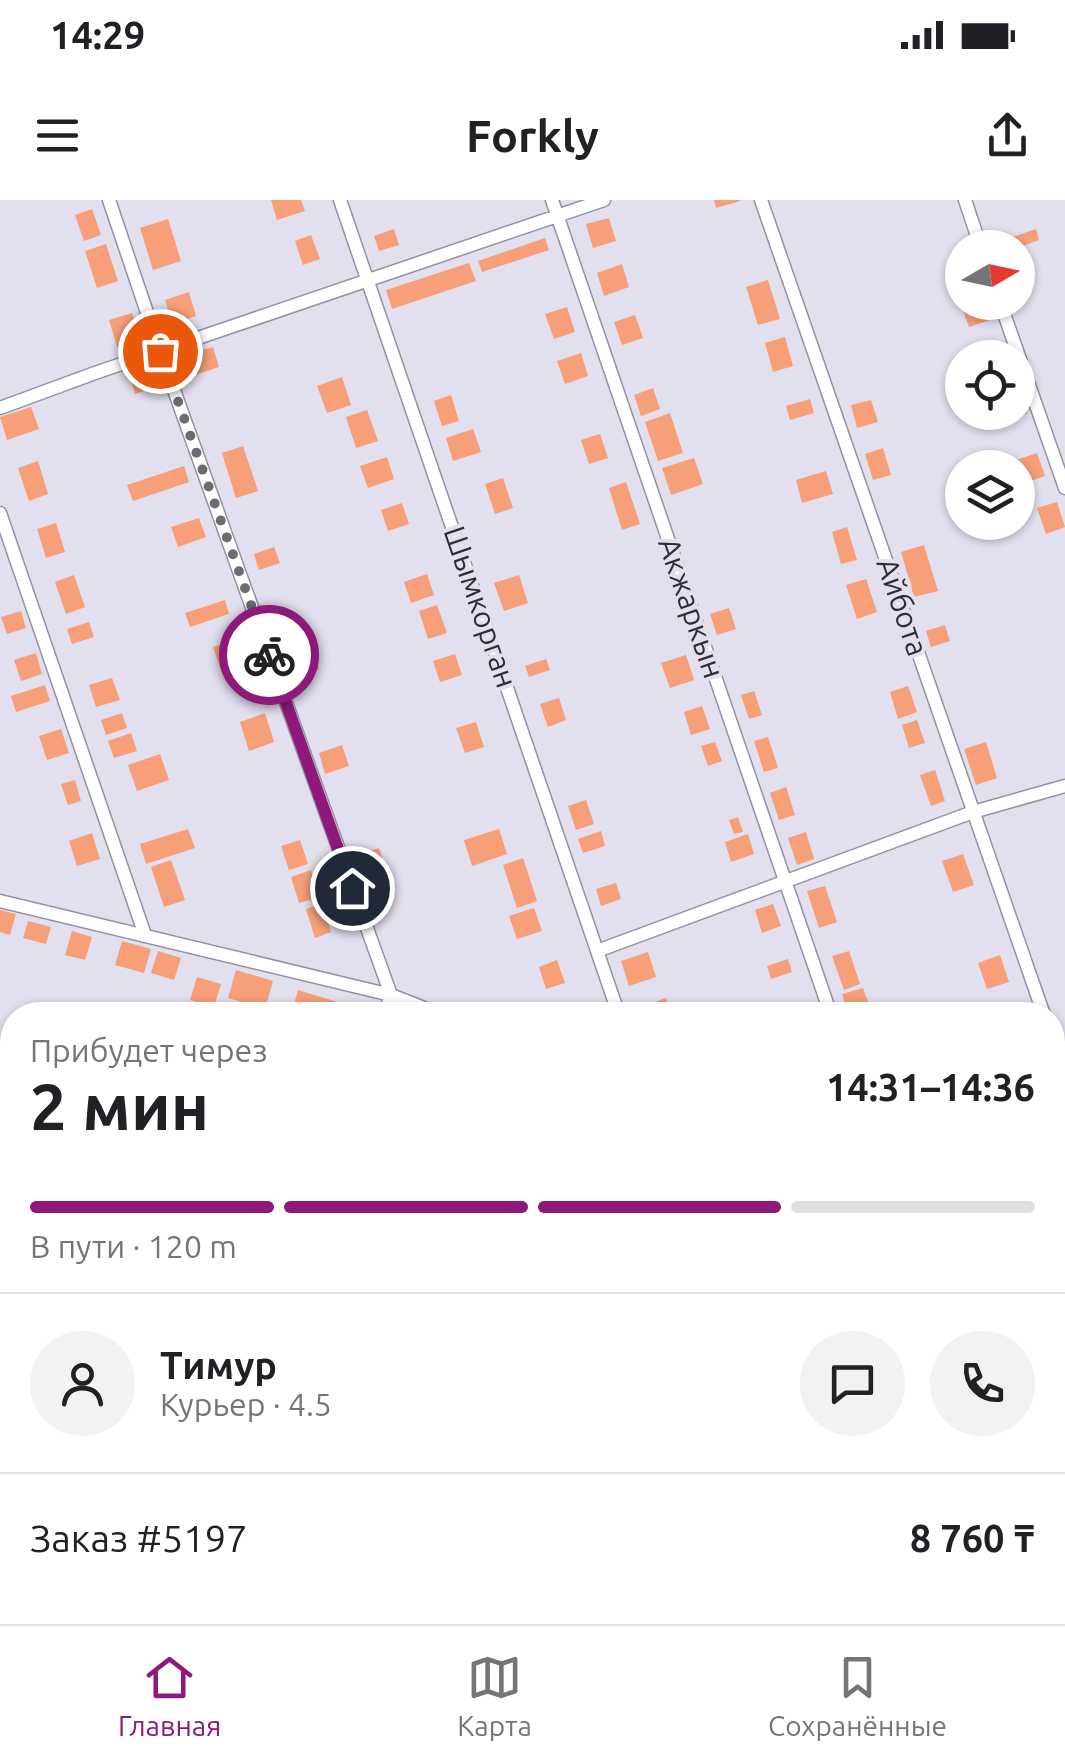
<!DOCTYPE html>
<html lang="ru">
<head>
<meta charset="utf-8">
<style>
  body { margin:0; font-family:Ubuntu,sans-serif; background:#f2f2f2; color:#202124; height:100vh; display:flex; flex-direction:column; font-size:38px; white-space:nowrap }
  * { box-sizing:border-box; margin:0 }
  p { font-size:32px; color:#757577 }
  .icon { flex:none; width:55px; height:55px; fill:none; stroke:currentColor; stroke-width:2; stroke-linecap:round; stroke-linejoin:round }
  .map { position:relative; flex:1; overflow:hidden }
  .side { position:absolute; left:0px; top:802px; width:1065px; height:622px; display:flex; flex-direction:column; background:#fff; border-radius:40px 40px 0 0; box-shadow:0 2px 8px #0004 }
  .side>* { flex:none }
  .needle { width:65px; rotate:81deg }
  .tools { position:absolute; left:945px; top:30px; display:grid; gap:20px }
  .tools a { display:grid; place-items:center; width:90px; height:90px; border-radius:50%; background:#fff; box-shadow:0 2px 8px #0004; font-size:50px }
  .pin { position:absolute; display:grid; place-items:center; width:85px; height:85px; color:#fff; margin:-42px; border:5px solid #fff; border-radius:50%; box-shadow:0 2px 10px #0007 }
  .courier { position:absolute; display:grid; place-items:center; width:100px; height:100px; margin:-50px; border:8px solid #8e197a; border-radius:50%; background:#fff; color:#222; box-shadow:0 2px 12px #0007 }
  .headline em { font-style:normal; font-weight:700 }
  .headline div { display:flex; flex-direction:column-reverse }
  .headline { display:flex; align-items:center; justify-content:space-between; height:170px; padding:0 30px }
  h1 { font-size:65px; font-weight:700; line-height:75px }
  .bar { display:grid; grid-template-columns:repeat(4,1fr); gap:15px 10px; align-content:center; height:120px; padding:0 30px }
  .bar i { height:12px; border-radius:8px; background:#e0e0e0 }
  .bar .active { background:#8e197a }
  .bar p { grid-column:span 4 }
  .line { display:flex; align-items:center; gap:25px; padding:0 30px; border-top:2px solid #e0e0e0 }
  .line div { flex:1 }
  .round { display:grid; place-items:center; flex:none; width:105px; height:105px; border-radius:52px; background:#f2f2f2 }
  .status { display:flex; justify-content:space-between; align-items:center; height:70px; padding:0 50px; background:#fff; direction:ltr }
  .status svg { height:28px; fill:currentColor }
  header { display:flex; justify-content:space-between; align-items:center; height:130px; padding:0 30px; background:#fff; font-size:45px; font-weight:700 }
  .tabs { display:flex; justify-content:space-around; align-items:center; height:140px; border-top:2px solid #e0e0e0; background:#fff; font-size:28px; color:#757577 }
  .tabs a { display:grid; justify-items:center; gap:5px }
  .tabs .active { color:#8e197a }
  .map>svg:first-child { display:block }
  .building { fill:#f69f79 }
  .lines { fill:none; stroke-linecap:round; stroke-linejoin:round }
  .minor-casing { stroke:#9491a0; stroke-width:15 }
  .secondary-casing { stroke:#9491a0; stroke-width:20 }
  .minor { stroke:#fff; stroke-width:12 }
  .secondary { stroke:#e8d7c5; stroke-width:18 }
  .done { stroke:#6e6b75; stroke-width:10; stroke-dasharray:0 18 }
  .route { stroke:#8e197a; stroke-width:12 }
  .labels { text-anchor:middle; stroke-width:8; stroke-linejoin:round; paint-order:stroke }
  .street-label { font-size:30px; fill:#2f2d34; stroke:#e2dfef }
</style>
</head>
<body>
<div class="status"><b>14:29</b><svg viewBox="0 0 49 12"><path d="M0 12V9h3v3zM5 12V6h3v6zM10 12V3h3v9zM15 12V0h3v12zM26 1h20v11H26zM47 4h2v5h-2z"/></svg></div>
<header><svg class="icon" aria-label="menu" viewBox="0 0 24 24"><path d="M4 6h16M4 12h16M4 18h16"/></svg>Forkly<svg class="icon" aria-label="share" viewBox="0 0 24 24"><path d="M12 15V3M7 8l5-5 5 5M5 13v7h14v-7"/></svg></header>
<div class="map">
<svg width="1065" height="1424" viewBox="0 0 1065 1424">
  <rect width="100%" height="100%" fill="#e2dfef"/>
  <!-- building -->
  <path class="building" d="M271,0H301L305,11L277,20Z
    M714,0H740V1L716,8Z
    M92,9L101,35L84,41L75,15Z
    M609,18L616,41L593,48L586,24Z
    M168,19L181,61L153,70L140,28Z
    M394,29L399,45L379,51L374,36Z
    M1036,29L1039,40L1017,48H1003L1001,41Z
    M311,35L320,59L303,65L295,41Z
    M545,38L549,50L482,72L478,61Z
    M106,44L118,81L97,88L85,51Z
    M962,51V88L959,89L948,56Z
    M469,63L476,81L392,109L386,90Z
    M622,64L629,87L604,96L597,73Z
    M768,80L780,119L758,125L746,87Z
    M189,92L196,116L172,124L165,100Z
    M984,103L990,120L969,127L963,110Z
    M567,107L575,132L554,139L545,114Z
    M132,113L141,139L117,147L109,120Z
    M635,115L643,138L622,145L614,122Z
    M785,137L793,166L773,172L765,143Z
    M213,147L219,167L192,176L186,155Z
    M581,153L588,176L565,184L557,161Z
    M146,171L152,188L135,194L130,176Z
    M342,177L351,205L327,213L317,186Z
    M653,188L660,209L641,216L634,195Z
    M451,195L459,221L442,226L434,201Z
    M810,199L814,213L790,220L786,206Z
    M871,200L878,222L857,228L851,205Z
    M1018,200L1022,212L1028,213L1003,221L1000,212H1018Z
    M31,207L39,229L7,240L0,217Z
    M367,210L378,241L356,248L346,217Z
    M670,213L683,253L658,261L645,222Z
    M473,229L481,252L453,261L446,238Z
    M600,234L608,258L589,264L581,240Z
    M243,246L258,291L236,298L222,253Z
    M883,248L891,275L873,280L865,254Z
    M1037,253L1045,276L1024,283L1016,260Z
    M387,257L394,279L368,288L360,266Z
    M694,258L703,284L671,295L662,268Z
    M38,261L48,294L29,301L18,268Z
    M184,266L189,282L133,301L127,285Z
    M826,271L833,294L802,303L796,280Z
    M503,278L513,308L495,314L485,284Z
    M626,282L640,324L622,330L609,288Z
    M1057,302L1065,327L1046,334L1037,308Z
    M402,303L409,324L388,331L381,310Z
    M199,318L206,337L178,347L171,327Z
    M56,323L65,352L46,358L37,329Z
    M847,327L857,360L841,364L832,332Z
    M924,345L938,391L914,397L901,352Z
    M274,347L280,363L259,370L254,354Z
    M427,374L434,395L411,403L404,382Z
    M74,375L85,407L66,414L55,382Z
    M519,375L528,403L504,411L494,383Z
    M866,379L877,412L857,419L846,385Z
    M225,400L229,414L190,427L185,413Z
    M437,405L447,433L428,439L419,411Z
    M729,408L736,429L717,435L710,414Z
    M21,411L26,428L7,434L1,417Z
    M298,415L307,440L284,448L276,422Z
    M89,422L94,437L72,444L67,429Z
    M945,425L950,441L931,447L926,431Z
    M241,438L247,459L220,468L213,447Z
    M311,447L319,469L295,478L287,455Z
    M36,453L42,474L21,481L14,460Z
    M455,454L462,475L440,482L433,461Z
    M686,455L694,480L670,488L661,463Z
    M546,459L550,470L529,477L525,466Z
    M112,478L120,500L96,507L89,485Z
    M45,485L50,501L16,512L11,496Z
    M908,486L917,512L898,519L890,492Z
    M754,491L762,515L749,519L741,495Z
    M559,498L566,520L548,527L540,504Z
    M702,506L710,529L691,535L684,512Z
    M122,513L127,528L106,535L101,520Z
    M265,513L274,542L249,551L240,522Z
    M917,520L925,543L909,548L902,525Z
    M476,522L484,547L465,553L456,528Z
    M61,529L69,553L47,560L39,536Z
    M131,533L137,551L114,558L108,541Z
    M768,537L778,568L764,572L754,541Z
    M715,542L722,561L708,566L701,546Z
    M986,542L997,578L976,585L964,549Z
    M342,545L349,566L325,574L319,553Z
    M160,554L169,580L137,591L128,565Z
    M935,570L945,601L931,606L920,575Z
    M75,580L81,601L68,605L61,584Z
    M786,587L795,615L779,620L770,593Z
    M586,600L594,624L576,630L568,606Z
    M738,617L743,632L734,634L729,620Z
    M188,629L195,648L146,664L140,644Z
    M499,629L507,654L472,666L464,640Z
    M601,631L605,646L583,653L578,639Z
    M806,632L814,659L797,665L788,638Z
    M92,633L100,659L77,666L69,641Z
    M748,634L754,654L731,662L725,642Z
    M300,640L308,664L289,670L281,646Z
    M379,648L391,685L370,692L357,655Z
    M963,654L974,685L953,692L942,661Z
    M523,658L537,701L517,708L503,665Z
    M171,660L185,700L164,707L151,667Z
    M311,670L319,697L299,703L291,677Z
    M616,683L621,699L601,706L596,689Z
    M825,686L837,722L819,728L807,691Z
    M322,704L331,732L315,738L306,709Z
    M773,704L781,726L762,733L755,710Z
    M534,708L542,731L517,739L509,716Z
    M0,710L16,714L10,735L0,732Z
    M28,721L51,727L46,744L23,738Z
    M72,731L92,737L85,760L65,755Z
    M122,741L151,749L144,773L115,765Z
    M158,751L181,758L174,780L151,773Z
    M849,751L860,784L844,790L832,756Z
    M648,752L656,777L629,786L621,761Z
    M1000,755L1009,782L987,789L978,763Z
    M788,759L792,772L771,779L767,766Z
    M557,760L565,783L546,789L539,767Z
    M236,770L273,781L265,809L228,798Z
    M197,777L221,784L214,807L190,800Z
    M863,788L872,813L849,815L842,794Z
    M298,790L344,804L341,815H291Z
    M666,798L671,815H638L636,808Z
    M806,805L809,815H780L779,814Z
    M1052,1203L1065,1207L1063,1229L1052,1225Z
    M0,1243L12,1253V1267L7,1274L0,1269Z
    M168,1412H190L182,1423Z
    M387,1412H418L431,1424H394L384,1416Z
    M532,1412H578L569,1424H548Z
    M672,1412H713L702,1424H684Z
    M913,1412H932L933,1424H915Z
    M967,1412H996L998,1424H970Z"/>
  <g class="lines">
    <!-- minor casing -->
    <g class="minor-casing">
      <path id="minor" d="M109,0L160,151L391,795L384,815
        M340,0L619,815
        M552,0L831,815
        M761,0L1044,815
        M965,0L981,48
        M1000,102L1065,288
        M0,208L95,173L604,0
        M0,313L145,735
        M0,701L391,795L442,815
        M597,751L973,612L1065,586
        M1052,841L1065,877
        M1052,1011L1065,1015
        M0,1046L12,1055
        M1052,1251L1065,1256
        M0,1290L12,1299
        M435,1412L448,1424
        M729,1412L731,1414
        M855,1412L858,1424
        M1015,1412L1017,1424"/>
    </g>
    <!-- secondary casing -->
    <g class="secondary-casing">
      <path id="secondary" d="M0,1341L12,1351
        M87,1412L100,1424"/>
    </g>
    <!-- minor -->
    <use href="#minor" class="minor"/>
    <!-- secondary -->
    <use href="#secondary" class="secondary"/>
  </g>
  <g class="lines">
    <!-- done -->
    <path class="done" d="M160,151L269,455"/>
    <!-- route -->
    <path class="route" d="M269,455L352,688"/>
  </g>
  <g class="labels">
    <!-- street labels -->
    <g class="street-label">
      <text transform="translate(480 407) rotate(71)" y="10">Шымкорган</text>
      <text transform="translate(902 407) rotate(71)" y="10">Айбота</text>
      <text transform="translate(691 408) rotate(71)" y="10">Акжаркын</text>
    </g>
  </g>
</svg>
<div class="tools">
<a><svg class="needle" viewBox="-14 -14 28 28"><path d="M0-13l5 13h-10z" fill="#e53935"/><path d="M0 13l5-13h-10z" fill="#757577"/></svg></a>
<a><svg class="icon" aria-label="locate" viewBox="0 0 24 24"><circle cx="12" cy="12" r="6"/><path d="M12 2v4M12 18v4M2 12h4M18 12h4"/></svg></a>
<a><svg class="icon" aria-label="layers" viewBox="0 0 24 24"><path d="M12 4l9 5-9 5-9-5zM3 14l9 5 9-5"/></svg></a>
</div>
<div class="pin" style="left:160px;top:151px;background:#ea580c"><svg class="icon" aria-label="bag" viewBox="0 0 24 24"><path d="M5 8h14l-1 12H6zM9 8a3 3 0 0 1 6 0"/></svg></div>
<div class="pin" style="left:352px;top:688px;background:#1f2937"><svg class="icon" aria-label="home" viewBox="0 0 24 24"><path d="M3 11l9-7 9 7M6 9v11h12V9"/></svg></div>
<div class="courier" style="left:269px;top:455px"><svg class="icon" aria-label="bike" viewBox="0 0 24 24"><circle cx="6" cy="16" r="4"/><circle cx="18" cy="16" r="4"/><path d="M6 16l4-8h5l3 8M10 8l3 8H6M13 5h3"/></svg></div>
<section class="side">
<div class="headline"><div><h1>2 мин</h1><p>Прибудет через</p></div><em>14:31–14:36</em></div>
<div class="bar"><i class="active"></i><i class="active"></i><i class="active"></i><i></i><p>В пути · 120 m</p></div>
<div class="line" style="height:180px"><a class="round"><svg class="icon" aria-label="person" viewBox="0 0 24 24"><circle cx="12" cy="8" r="4"/><path d="M4 21q1-7 8-7t8 7"/></svg></a><div><b>Тимур</b><p>Курьер · 4.5</p></div><a class="round"><svg class="icon" aria-label="chat" viewBox="0 0 24 24"><path d="M4 5h16v11H9l-5 4z"/></svg></a><a class="round"><svg class="icon" aria-label="phone" viewBox="0 0 24 24"><path d="M5 4h4l2 5-3 2q2 4 5 5l2-3 5 2v4C11 20 4 13 5 4z"/></svg></a></div>
<div class="line" style="height:130px"><div>Заказ #5197</div><b>8 760 ₸</b></div>
</section>
</div>
<nav class="tabs">
<a class="active"><svg class="icon" aria-label="home" viewBox="0 0 24 24"><path d="M3 11l9-7 9 7M6 9v11h12V9"/></svg>Главная</a>
<a><svg class="icon" aria-label="map" viewBox="0 0 24 24"><path d="M3 6l6-2 6 2 6-2v14l-6 2-6-2-6 2zM9 4v14M15 6v14"/></svg>Карта</a>
<a><svg class="icon" aria-label="saved" viewBox="0 0 24 24"><path d="M7 4h10v16l-5-4-5 4z"/></svg>Сохранённые</a>
</nav>
</body>
</html>
